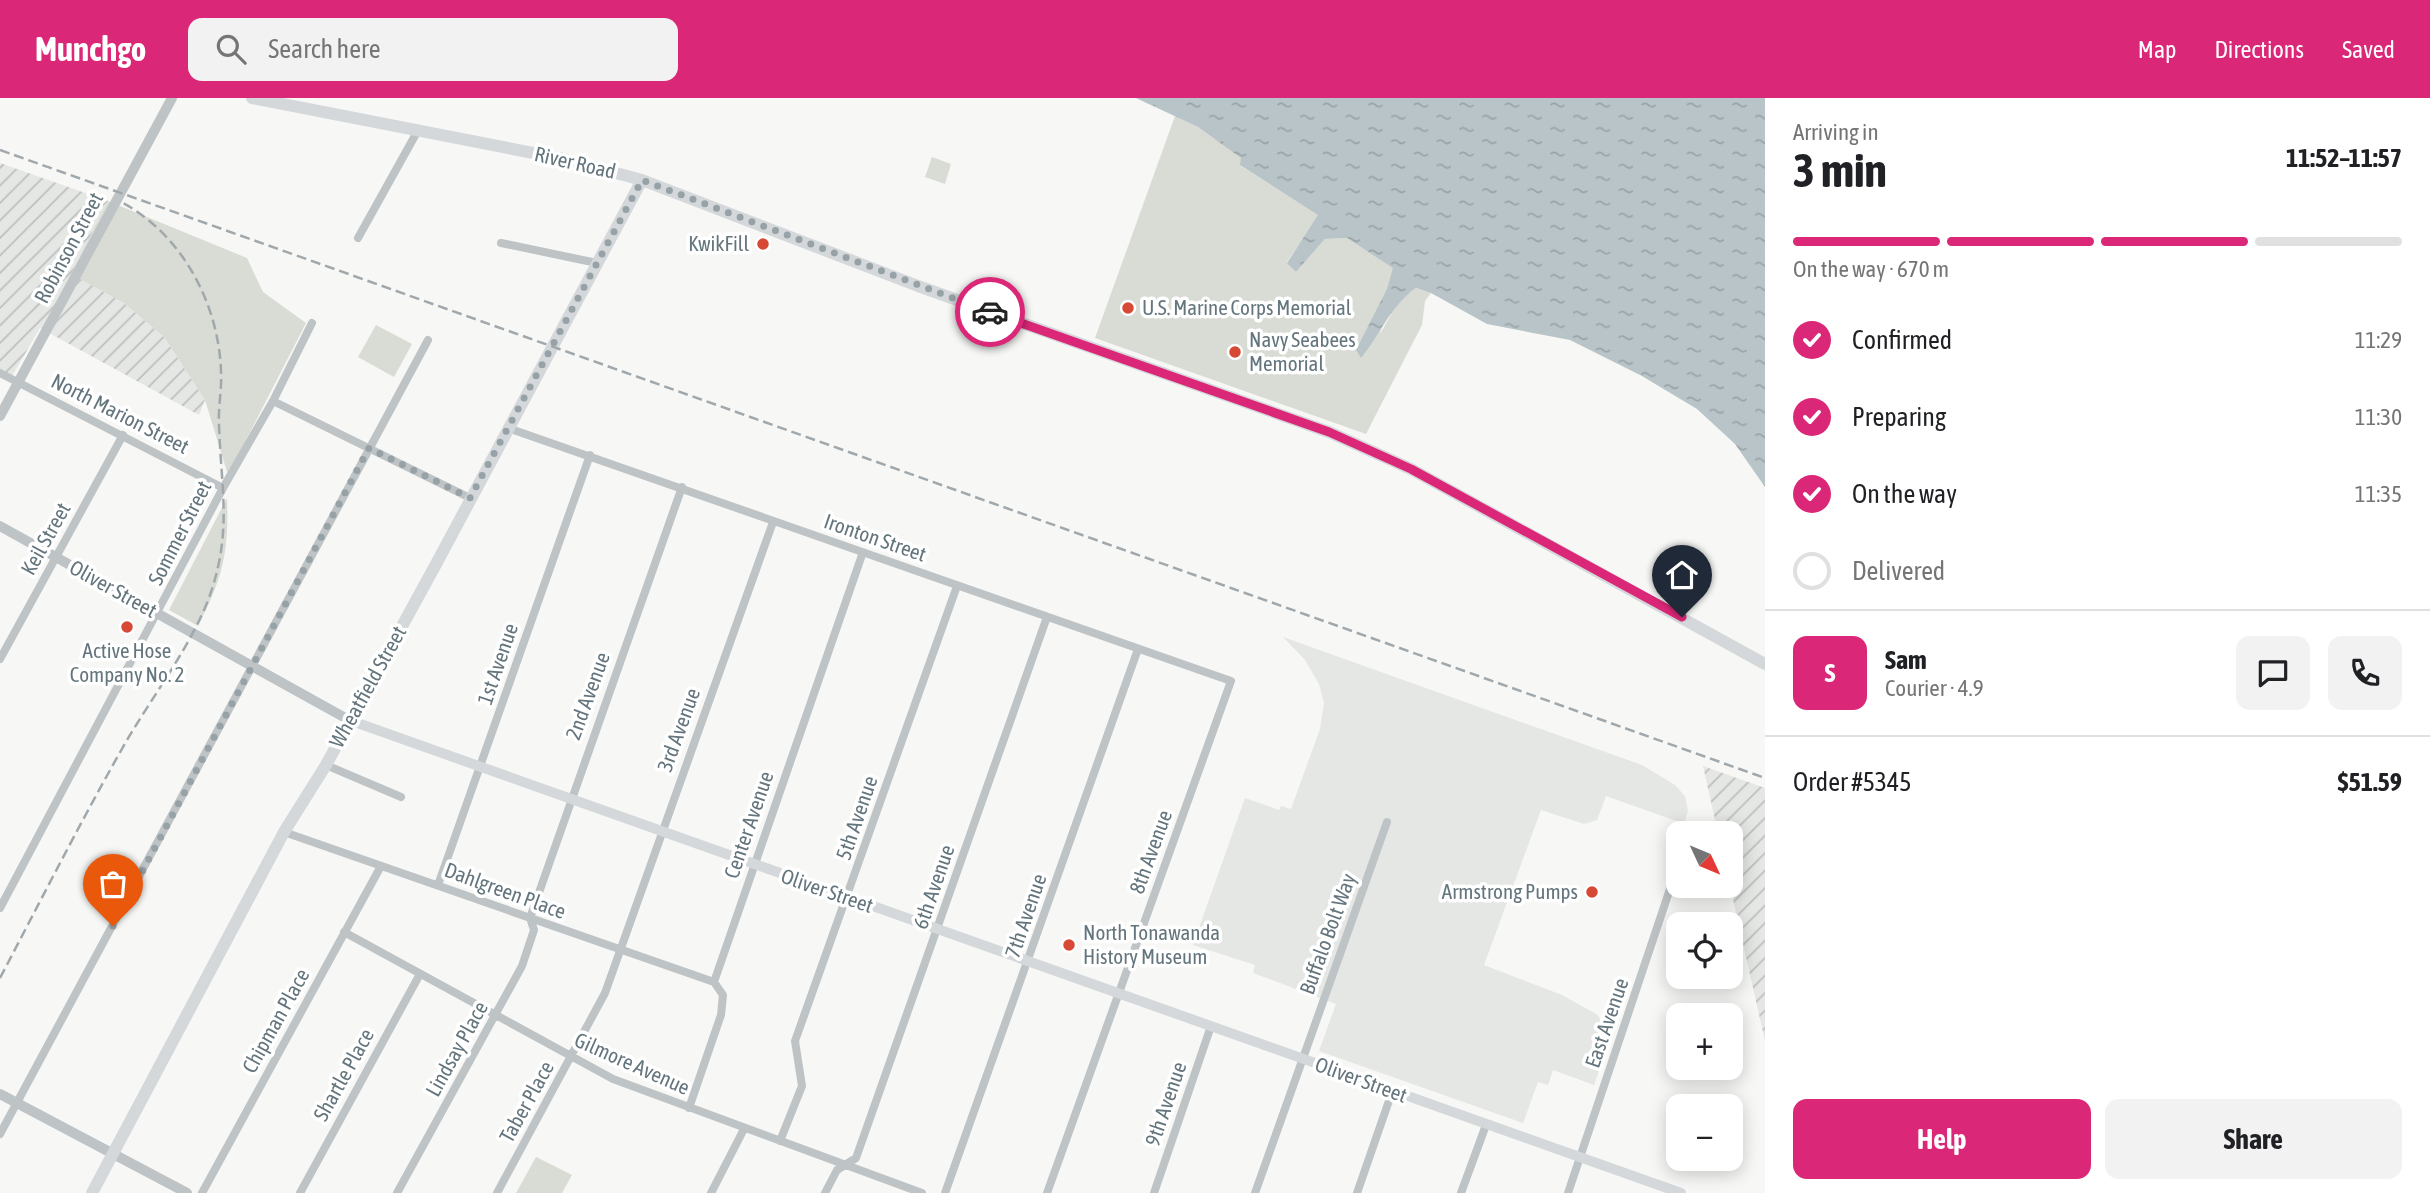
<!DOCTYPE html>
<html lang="en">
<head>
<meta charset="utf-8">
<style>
  body { margin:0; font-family:"Asap Condensed",sans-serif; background:#f2f2f2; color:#202124; height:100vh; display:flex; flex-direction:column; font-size:26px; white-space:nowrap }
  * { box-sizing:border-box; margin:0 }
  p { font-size:23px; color:#757577 }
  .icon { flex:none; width:38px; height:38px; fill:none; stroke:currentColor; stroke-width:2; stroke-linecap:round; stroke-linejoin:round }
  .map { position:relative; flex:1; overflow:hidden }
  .sheet { display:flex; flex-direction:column; background:#fff; width:665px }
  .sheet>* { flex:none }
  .needle { width:46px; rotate:134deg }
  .buttons { position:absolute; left:1666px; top:723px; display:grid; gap:14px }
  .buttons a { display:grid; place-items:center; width:77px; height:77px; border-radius:14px; background:#fff; box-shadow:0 4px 18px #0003; font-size:35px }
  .pin { position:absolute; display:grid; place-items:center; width:60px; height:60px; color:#fff; margin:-72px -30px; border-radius:50% 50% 50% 0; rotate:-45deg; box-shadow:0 0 7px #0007 }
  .pin .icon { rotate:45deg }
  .courier { position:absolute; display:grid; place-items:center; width:70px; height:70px; margin:-35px; border:5px solid #db2777; border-radius:50%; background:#fff; color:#222; box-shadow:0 2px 9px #0007 }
  .head em { font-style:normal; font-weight:700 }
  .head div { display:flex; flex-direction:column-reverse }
  .head { display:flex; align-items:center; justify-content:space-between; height:119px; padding:0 28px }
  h1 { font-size:46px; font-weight:700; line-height:52px }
  .bar { display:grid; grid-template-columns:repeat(4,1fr); gap:10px 7px; align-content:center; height:84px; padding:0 28px }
  .bar i { height:9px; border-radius:5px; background:#e0e0e0 }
  .bar .on { background:#db2777 }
  .bar p { grid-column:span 4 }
  .line { display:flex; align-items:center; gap:18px; padding:0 28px; border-top:2px solid #e0e0e0 }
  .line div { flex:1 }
  .round { display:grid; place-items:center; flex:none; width:74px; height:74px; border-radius:14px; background:#f2f2f2 }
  ol { padding:0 28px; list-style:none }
  li { display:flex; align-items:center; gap:21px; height:77px }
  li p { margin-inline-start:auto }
  li .icon { padding:7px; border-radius:50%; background:#db2777; color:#fff; stroke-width:4 }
  li:last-child { color:#757577 }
  li i { width:38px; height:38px; border:4px solid #e0e0e0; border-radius:50% }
  .cta { display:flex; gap:14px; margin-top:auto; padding:14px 28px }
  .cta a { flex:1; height:80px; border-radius:14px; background:#db2777; color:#fff; font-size:28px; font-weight:700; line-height:80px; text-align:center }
  .cta a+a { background:#f2f2f2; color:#202124 }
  header { display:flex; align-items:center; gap:42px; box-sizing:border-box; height:98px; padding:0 35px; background:#db2777; color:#fff }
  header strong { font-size:33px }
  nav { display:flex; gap:38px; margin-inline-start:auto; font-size:24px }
  .search { width:490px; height:63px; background:#f2f2f2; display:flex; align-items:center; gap:18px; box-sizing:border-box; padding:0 24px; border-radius:14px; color:#757577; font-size:26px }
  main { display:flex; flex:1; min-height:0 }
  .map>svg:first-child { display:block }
  .built { fill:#e5e7e5 }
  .industrial { fill:url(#industrial-furrows) }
  .green { fill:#d8dcd4 }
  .water { fill:url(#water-ripples) }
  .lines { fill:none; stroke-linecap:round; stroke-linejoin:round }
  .minor { stroke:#bec3c6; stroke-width:8 }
  .tertiary { stroke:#bec3c6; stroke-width:10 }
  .secondary { stroke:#d4d8db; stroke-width:10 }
  .primary { stroke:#d4d8db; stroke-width:12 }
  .rail { stroke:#a0a8ac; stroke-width:2.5; stroke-dasharray:10 5; stroke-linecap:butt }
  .done { stroke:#97a2a7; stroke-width:7; stroke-dasharray:0 12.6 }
  .route { stroke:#db2777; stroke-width:9 }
  .poi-dot { fill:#d74934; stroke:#fff; stroke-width:2.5 }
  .labels { text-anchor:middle; stroke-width:7; stroke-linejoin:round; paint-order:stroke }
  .street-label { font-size:21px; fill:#64757d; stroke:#fff }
  .poi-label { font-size:21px; fill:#64757d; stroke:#fff; text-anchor:start }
</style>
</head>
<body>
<header>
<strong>Munchgo</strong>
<div class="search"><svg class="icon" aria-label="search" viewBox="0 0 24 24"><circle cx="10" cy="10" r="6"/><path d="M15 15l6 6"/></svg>Search here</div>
<nav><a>Map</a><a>Directions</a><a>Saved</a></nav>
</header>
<main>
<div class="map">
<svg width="1765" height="1095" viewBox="0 0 1765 1095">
  <defs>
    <pattern id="industrial-furrows" width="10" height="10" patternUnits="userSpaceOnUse" patternTransform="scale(1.75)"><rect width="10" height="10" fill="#e5e7e5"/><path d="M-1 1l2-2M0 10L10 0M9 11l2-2" fill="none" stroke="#bdc0bf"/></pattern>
    <pattern id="water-ripples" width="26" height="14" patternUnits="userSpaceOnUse" patternTransform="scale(1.75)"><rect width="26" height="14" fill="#b8c4c8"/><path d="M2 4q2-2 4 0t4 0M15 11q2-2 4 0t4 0" fill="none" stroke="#99a4a8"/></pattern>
  </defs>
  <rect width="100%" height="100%" fill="#f7f7f5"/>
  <!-- built -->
  <path class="built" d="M1283,539L1642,667L1675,687L1685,698L1688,713L1683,729L1679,724L1606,698L1597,722L1584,726L1541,712L1484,867L1562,897L1598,917L1605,933L1612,935L1594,987L1553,972L1548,987L1538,984L1523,1025L1319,953L1336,906L1253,875L1255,867L1193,847L1245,700L1279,712L1281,708L1291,711L1320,631L1324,605L1319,586L1305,562Z"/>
  <!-- industrial -->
  <path class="industrial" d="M0,65L108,103L72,176L124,205L164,239L205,302L199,317L40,230L11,280L0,274Z
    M1703,668L1765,690V943L1730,788L1731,735H1718Z"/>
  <!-- green -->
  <path class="green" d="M1175,18L1198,29L1242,60L1241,68L1319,117L1287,164L1296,174L1325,141L1347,140L1394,170L1380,236L1399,202L1416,190L1431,195L1425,203L1422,227L1366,336L1095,240Z
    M932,59L951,66L945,86L925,79Z
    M108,103L247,160L263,194L306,225L228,377L205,302L164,239L124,205L71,176Z
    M376,227L412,246L394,279L358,259Z
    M227,400C229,453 223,480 198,528L169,512Z
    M536,1059L572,1077L562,1095H516Z"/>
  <!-- water -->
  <path class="water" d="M1136,0H1765V389L1735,346L1697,311L1642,278L1570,242L1487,226L1431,195L1416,190C1391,207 1380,237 1361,260L1356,252L1387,191L1393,170L1347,140L1325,141L1296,174L1287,165L1318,117L1240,67L1241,60L1198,29Z"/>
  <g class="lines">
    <!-- minor -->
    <path class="minor" d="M358,140L417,34
      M501,145L597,165
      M0,275L223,390
      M273,303L470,400
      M508,330L1231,583L1047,1095
      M0,561L123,337
      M326,667L401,699
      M284,734L714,884
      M1689,735V734
      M438,787L590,357
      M0,810L223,390L273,303L312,225
      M344,834L613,981L922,1095
      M689,1010L721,917L723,897L714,884L863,454
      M0,1036L428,242
      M780,1043L802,988L795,943L957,488
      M202,1095L381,768
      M300,1095L420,876
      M397,1095L522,868L534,832L530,820L682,389
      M497,1095L605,895L773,424
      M711,1095L744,1031
      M825,1095L837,1072L856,1060L1047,519
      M945,1095L1138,551
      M1154,1095L1211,928
      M1255,1095L1387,724
      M1357,1095L1392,994
      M1461,1095L1486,1027
      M1568,1095L1678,767"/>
    <!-- tertiary -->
    <path class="tertiary" d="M0,318L172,0
      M0,428L349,622
      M0,996L187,1095"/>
    <!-- secondary -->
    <path class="secondary" d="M349,622L1681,1095"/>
    <!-- primary -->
    <path class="primary" d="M252,0L564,61L642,82L918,188L1329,334L1411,371L1765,566
      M92,1095L284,734L326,667L435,468L642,82"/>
    <!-- rail -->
    <path class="rail" d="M0,52L1765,680
      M0,880C42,800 83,719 127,642C154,596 194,544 211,494C232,431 221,390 219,327C218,309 222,292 221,274C219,206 182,136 121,104"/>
  </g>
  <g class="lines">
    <!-- done -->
    <path class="done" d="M113,828L369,350L470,400L642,82L990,214"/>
    <!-- route -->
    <path class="route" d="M990,214L1329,334L1411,371L1682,519"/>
  </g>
  <!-- markers -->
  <g class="poi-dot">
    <circle cx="763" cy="146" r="7"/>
    <circle cx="1128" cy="210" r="7"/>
    <circle cx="1235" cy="254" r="7"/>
    <circle cx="127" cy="529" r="7"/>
    <circle cx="1592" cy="794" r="7"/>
    <circle cx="1069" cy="847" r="7"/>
  </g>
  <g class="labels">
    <!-- street labels -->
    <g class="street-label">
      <text transform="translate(575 65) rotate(13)" y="7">River Road</text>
      <text transform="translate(69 150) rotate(-62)" y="7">Robinson Street</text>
      <text transform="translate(120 316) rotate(27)" y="7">North Marion Street</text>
      <text transform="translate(180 435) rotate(-63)" y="7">Sommer Street</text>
      <text transform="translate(875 440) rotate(19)" y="7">Ironton Street</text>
      <text transform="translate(46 441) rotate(-61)" y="7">Keil Street</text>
      <text transform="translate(113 491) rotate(29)" y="7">Oliver Street</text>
      <text transform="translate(498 566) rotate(-71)" y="7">1st Avenue</text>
      <text transform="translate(368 589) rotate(-61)" y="7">Wheatfield Street</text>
      <text transform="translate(588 598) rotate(-70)" y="7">2nd Avenue</text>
      <text transform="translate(679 632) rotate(-70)" y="7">3rd Avenue</text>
      <text transform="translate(857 720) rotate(-71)" y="7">5th Avenue</text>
      <text transform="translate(749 727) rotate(-71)" y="7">Center Avenue</text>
      <text transform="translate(1151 754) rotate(-70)" y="7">8th Avenue</text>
      <text transform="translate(934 789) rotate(-71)" y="7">6th Avenue</text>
      <text transform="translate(505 793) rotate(20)" y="7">Dahlgreen Place</text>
      <text transform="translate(827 793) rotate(19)" y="7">Oliver Street</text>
      <text transform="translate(1026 818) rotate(-71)" y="7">7th Avenue</text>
      <text transform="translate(1328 836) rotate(-70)" y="7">Buffalo Bolt Way</text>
      <text transform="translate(276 923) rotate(-61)" y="7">Chipman Place</text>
      <text transform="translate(1607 925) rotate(-71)" y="7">East Avenue</text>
      <text transform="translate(457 951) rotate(-61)" y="7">Lindsay Place</text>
      <text transform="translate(632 966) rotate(24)" y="7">Gilmore Avenue</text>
      <text transform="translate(344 977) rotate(-61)" y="7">Shartle Place</text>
      <text transform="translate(1361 982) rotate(20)" y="7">Oliver Street</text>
      <text transform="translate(527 1004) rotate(-61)" y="7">Taber Place</text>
      <text transform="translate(1166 1006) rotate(-71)" y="7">9th Avenue</text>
    </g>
    <!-- poi labels -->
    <g class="poi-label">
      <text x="749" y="153" text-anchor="end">KwikFill</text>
      <text x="1142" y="217">U.S. Marine Corps Memorial</text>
      <text x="1249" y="249">Navy Seabees<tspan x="1249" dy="24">Memorial</tspan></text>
      <text x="127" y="560" text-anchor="middle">Active Hose<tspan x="127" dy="24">Company No. 2</tspan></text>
      <text x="1578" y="801" text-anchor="end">Armstrong Pumps</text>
      <text x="1083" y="842">North Tonawanda<tspan x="1083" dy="24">History Museum</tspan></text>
    </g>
  </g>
</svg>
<div class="buttons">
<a><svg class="needle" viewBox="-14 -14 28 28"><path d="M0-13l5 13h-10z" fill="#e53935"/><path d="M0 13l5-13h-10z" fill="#757577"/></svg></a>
<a><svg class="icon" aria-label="locate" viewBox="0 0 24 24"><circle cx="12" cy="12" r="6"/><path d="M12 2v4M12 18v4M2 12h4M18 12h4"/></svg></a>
<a>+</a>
<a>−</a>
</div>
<div class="pin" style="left:113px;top:828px;background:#ea580c"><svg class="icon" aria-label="bag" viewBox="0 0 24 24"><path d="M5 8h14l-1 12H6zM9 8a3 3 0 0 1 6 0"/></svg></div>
<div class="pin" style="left:1682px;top:519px;background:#1f2937"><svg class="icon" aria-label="home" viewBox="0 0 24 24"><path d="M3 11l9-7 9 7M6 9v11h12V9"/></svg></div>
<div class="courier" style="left:990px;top:214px"><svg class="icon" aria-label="car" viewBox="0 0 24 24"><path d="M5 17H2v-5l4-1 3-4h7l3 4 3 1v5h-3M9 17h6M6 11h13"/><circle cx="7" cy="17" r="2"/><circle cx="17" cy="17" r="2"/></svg></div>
</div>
<section class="sheet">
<div class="head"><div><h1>3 min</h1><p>Arriving in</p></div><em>11:52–11:57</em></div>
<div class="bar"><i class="on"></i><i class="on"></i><i class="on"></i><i></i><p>On the way · 670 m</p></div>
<ol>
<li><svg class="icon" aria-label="check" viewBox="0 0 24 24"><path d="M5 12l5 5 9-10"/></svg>Confirmed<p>11:29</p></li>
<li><svg class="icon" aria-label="check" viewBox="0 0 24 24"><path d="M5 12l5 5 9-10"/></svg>Preparing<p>11:30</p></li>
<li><svg class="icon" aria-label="check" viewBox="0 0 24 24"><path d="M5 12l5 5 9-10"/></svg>On the way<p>11:35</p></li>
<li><i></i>Delivered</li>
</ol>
<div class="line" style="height:126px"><b class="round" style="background:#db2777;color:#fff">S</b><div><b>Sam</b><p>Courier · 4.9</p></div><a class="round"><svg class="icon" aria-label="chat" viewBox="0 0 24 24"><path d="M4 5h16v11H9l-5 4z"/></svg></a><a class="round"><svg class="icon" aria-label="phone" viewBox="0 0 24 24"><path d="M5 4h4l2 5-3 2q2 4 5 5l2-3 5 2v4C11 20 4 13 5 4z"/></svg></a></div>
<div class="line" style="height:91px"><div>Order #5345</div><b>$51.59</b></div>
<div class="cta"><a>Help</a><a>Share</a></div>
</section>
</main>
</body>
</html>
